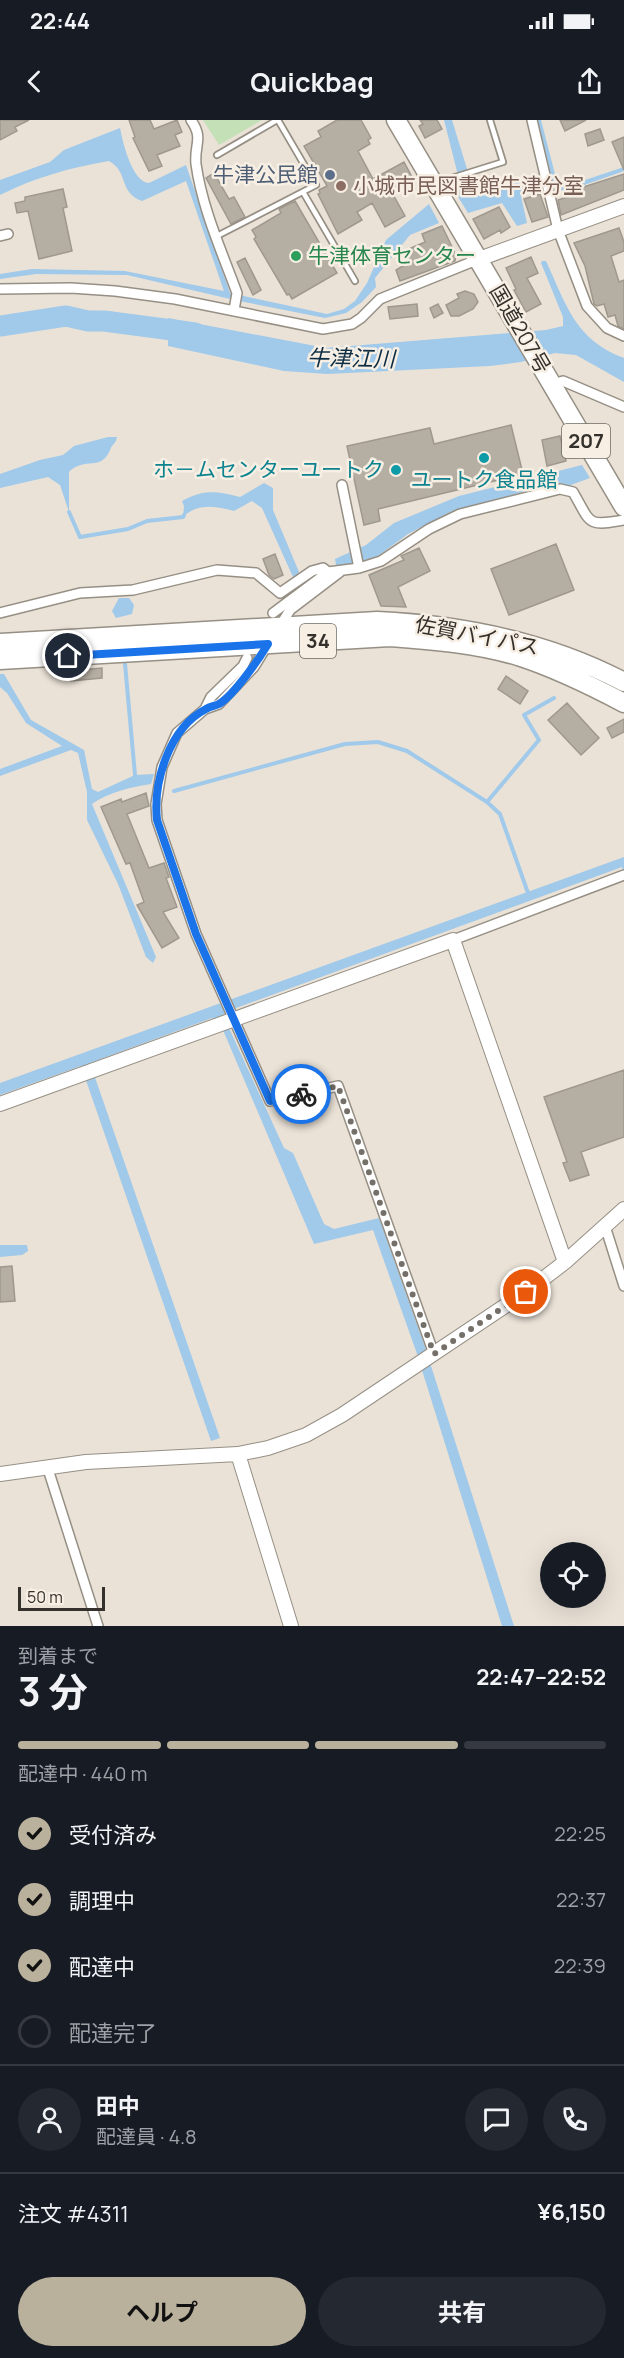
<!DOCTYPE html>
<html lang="ja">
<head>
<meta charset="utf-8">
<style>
  body { margin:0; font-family:Manrope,"Noto Sans JP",sans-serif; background:#242831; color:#f1f3f6; height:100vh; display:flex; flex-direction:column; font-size:22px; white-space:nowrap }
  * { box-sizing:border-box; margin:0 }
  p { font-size:20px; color:#9ea1a6 }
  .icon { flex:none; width:33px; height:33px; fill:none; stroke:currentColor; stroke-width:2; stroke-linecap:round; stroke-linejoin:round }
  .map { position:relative; height:1506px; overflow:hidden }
  .drawer { display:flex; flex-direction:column; background:#171b24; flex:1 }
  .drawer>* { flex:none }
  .buttons { position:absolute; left:540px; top:1422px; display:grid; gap:12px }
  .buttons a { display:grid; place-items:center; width:66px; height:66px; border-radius:50%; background:#171b24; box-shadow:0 6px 24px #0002; font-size:30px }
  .scale { position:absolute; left:18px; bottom:15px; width:87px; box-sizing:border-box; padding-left:6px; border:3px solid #34312d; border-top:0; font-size:16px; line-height:21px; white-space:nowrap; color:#34312d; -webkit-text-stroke:4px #f7efe4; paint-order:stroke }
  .pin { position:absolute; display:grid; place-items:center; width:51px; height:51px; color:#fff; margin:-26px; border:3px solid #fff; border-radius:50%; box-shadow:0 2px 6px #0007 }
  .courier { position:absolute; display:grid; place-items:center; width:60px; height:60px; margin:-30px; border:4px solid #1a73e8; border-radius:50%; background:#fff; color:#222; box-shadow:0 2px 8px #0007 }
  .head em { font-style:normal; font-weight:700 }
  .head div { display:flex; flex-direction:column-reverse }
  .head { display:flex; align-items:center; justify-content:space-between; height:102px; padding:0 18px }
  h1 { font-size:39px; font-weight:700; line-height:45px }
  .bar { display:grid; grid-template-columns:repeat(4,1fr); gap:9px 6px; align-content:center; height:72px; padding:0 18px }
  .bar i { height:8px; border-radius:4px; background:#363941 }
  .bar .active { background:#bab19d }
  .bar p { grid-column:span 4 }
  .line { display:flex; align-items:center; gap:15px; padding:0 18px; border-top:2px solid #363941 }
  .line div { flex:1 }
  .round { display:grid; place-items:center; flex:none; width:63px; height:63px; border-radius:32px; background:#242831 }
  ol { padding:0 18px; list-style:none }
  li { display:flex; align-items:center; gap:18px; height:66px }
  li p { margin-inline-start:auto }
  li .icon { padding:6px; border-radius:50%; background:#bab19d; color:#111; stroke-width:4 }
  li:last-child { color:#9ea1a6 }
  li i { width:33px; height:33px; border:3px solid #363941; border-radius:50% }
  .cta { display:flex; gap:12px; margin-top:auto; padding:12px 18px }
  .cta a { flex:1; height:69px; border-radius:36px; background:#bab19d; color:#111; font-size:24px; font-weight:700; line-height:69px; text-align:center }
  .cta a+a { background:#242831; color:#f1f3f6 }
  .status { display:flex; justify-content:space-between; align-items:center; height:42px; padding:0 30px; background:#171b24; direction:ltr }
  .status svg { height:16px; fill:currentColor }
  header { display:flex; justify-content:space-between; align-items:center; height:78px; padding:0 18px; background:#171b24; font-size:27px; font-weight:700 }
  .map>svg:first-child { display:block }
  .green { fill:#c3e0b7 }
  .water { fill:#a0c9ea }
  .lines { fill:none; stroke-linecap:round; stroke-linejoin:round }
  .stream { stroke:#a0c9ea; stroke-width:4 }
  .river { stroke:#a0c9ea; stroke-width:21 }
  .building { fill:#b5aea3; stroke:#9f988e; stroke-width:1.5 }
  .lane-casing { stroke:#968f84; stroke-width:8 }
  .street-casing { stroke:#968f84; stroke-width:12 }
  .secondary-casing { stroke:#968f84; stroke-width:16 }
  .highway-casing { stroke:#968f84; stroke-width:21 }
  .lane { stroke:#fff; stroke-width:4.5 }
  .street { stroke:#fff; stroke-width:9 }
  .secondary { stroke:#fff; stroke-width:14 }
  .highway { stroke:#fff; stroke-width:18 }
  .done { stroke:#746f68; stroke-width:6; stroke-dasharray:0 10.8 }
  .route { stroke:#1a73e8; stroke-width:8 }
  .service-dot { fill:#5c6f8a; stroke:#f7efe4; stroke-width:2 }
  .education-dot { fill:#8d6e63; stroke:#f7efe4; stroke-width:2 }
  .leisure-dot { fill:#2e9e5b; stroke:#f7efe4; stroke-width:2 }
  .culture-dot { fill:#0f9aa8; stroke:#f7efe4; stroke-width:2 }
  .labels { text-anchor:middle; stroke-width:5; stroke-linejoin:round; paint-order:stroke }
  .shield { fill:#f7efe4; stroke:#6e6a64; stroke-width:1.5 }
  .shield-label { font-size:20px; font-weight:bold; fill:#34312d }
  .service-label { font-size:21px; fill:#4e5e75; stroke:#f7efe4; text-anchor:end }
  .education-label { font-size:21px; fill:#785e54; stroke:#f7efe4; text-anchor:start }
  .leisure-label { font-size:21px; fill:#27864d; stroke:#f7efe4; text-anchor:start }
  .street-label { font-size:21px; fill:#34312d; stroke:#f7efe4 }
  .culture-label { font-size:21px; fill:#0d838f; stroke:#f7efe4; text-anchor:end }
  .water-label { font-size:22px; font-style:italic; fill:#0c2d44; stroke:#f7efe4 }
</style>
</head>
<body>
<div class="status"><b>22:44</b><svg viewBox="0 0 49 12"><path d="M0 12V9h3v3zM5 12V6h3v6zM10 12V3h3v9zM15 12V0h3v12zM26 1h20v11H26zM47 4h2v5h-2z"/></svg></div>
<header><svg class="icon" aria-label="back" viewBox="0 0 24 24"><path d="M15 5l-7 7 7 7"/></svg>Quickbag<svg class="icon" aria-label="share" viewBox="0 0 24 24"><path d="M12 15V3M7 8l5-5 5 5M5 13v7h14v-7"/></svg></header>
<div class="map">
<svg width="624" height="1506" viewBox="0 0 624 1506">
  <rect width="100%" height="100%" fill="#eae2d7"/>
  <!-- green -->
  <path class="green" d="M203,0H262L219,25Z"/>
  <!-- water -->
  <path class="water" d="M444,0H452L475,75L532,57L535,70L521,76L527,103L517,106L502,83L468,93L452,67L460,63Z
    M537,0H541L556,58L567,66L624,47V51L567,71L555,70Z
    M120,8C123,23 132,62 149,63L186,45L230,173L327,194L344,189L355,181L367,163L386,120L429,84L439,103L410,115L375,158L376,167L362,182L346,193L325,198L239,181L127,155L36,154L0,159V154L32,149L125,151L224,171L186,61L142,81C118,72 129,52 109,41C69,48 36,57 0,75V60L50,42L64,30Z
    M542,141H546C566,184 575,220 624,238V262L576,235L555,233L521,242L490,246L327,254L284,251L168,226V198L326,228L546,210L563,206V197L541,143Z
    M108,317H117C116,324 112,324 110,330C101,352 85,336 69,352V392L60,365L48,357L0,368V354L40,340L63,335L74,326Z
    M582,345L590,358L568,366L556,363L452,391L408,414L378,436L348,445H336L335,439L366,425L394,403L459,376Z
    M264,363L273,368V390L299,452L297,456L293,457L262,388L252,381L234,391C216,386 197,383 183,397L184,386L182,381C204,369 216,371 240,377Z
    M119,478H129L134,485L132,494L116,498L112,491Z
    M0,554H4L31,600L84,630L92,669L98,672L135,655L154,654L151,664C131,667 109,672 92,684L156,837L153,843L146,837L118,764L87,700V672L78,633L71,630L0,656V649L62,626L26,603L7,573L0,567Z
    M624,737V753L622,747L225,892L224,897L284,1028L293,1033L324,1104L334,1109L379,1098L425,1227L514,1506H502L416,1231L373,1110L314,1124L220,903L212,898L90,943L220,1318L211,1321L81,946L0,975V963Z
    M0,1125H27L28,1131L22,1135L0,1137Z"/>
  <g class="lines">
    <!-- stream -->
    <path class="stream" d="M69,392L80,417L128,409L147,401L183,397L184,395
      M125,544L135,655
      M174,671L345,624L378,622L407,631L487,682L500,694L528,773
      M487,682L539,620L524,595L554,578"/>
    <!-- river -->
    <path class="river" d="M0,206L66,196L88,201H104L195,213"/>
  </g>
  <!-- building -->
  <path class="building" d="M0,0H29L15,7L17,11L0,20Z
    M129,0H150L154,9L177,0L182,12L175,15L180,26L157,35L162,46L149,51L133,18L135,17Z
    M337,0H361L371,18L368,20L370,24L358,31L373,59L404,42L412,57L390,69L405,96L385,107L372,83L357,92L362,100L338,114L318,74L320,73L319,70L327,66L304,26L321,17L318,11Z
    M420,0H437L442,9L425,18L419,6L423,4Z
    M560,0H586L565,11Z
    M600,9L604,20L588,26L585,14Z
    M624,17V50L612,22Z
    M214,53L229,79L234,77L245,97L231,104L206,58Z
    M624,54V70L561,95L558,80L573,75L571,71Z
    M63,69L67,87L63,88L72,131L39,139L28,91L17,93L15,83L25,81V77Z
    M540,74L548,97L532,102L524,79Z
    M295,81L337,153L292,179L289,174L287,175L254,119L256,117L252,110L281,93L279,89Z
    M499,87L510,107L501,113L500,110L484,119L473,99Z
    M442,106L456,135L455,141L400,161L396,150L406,144L402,132L425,122L422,114Z
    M619,108L624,122V131L611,136L619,162L624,160V209L618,206L615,195L608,197L604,184L597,186L594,184L585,146L574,123Z
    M531,137L538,153L527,158L541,184L526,192L514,170L516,169L506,148Z
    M245,138L261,170L253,175L237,142Z
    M465,171L474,174L478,182L473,189L459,196H451L446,185L459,178L457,174Z
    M417,184L418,196L390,199L388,187Z
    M438,184L443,193L434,198L430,188Z
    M511,305L523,354L378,389L380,401L364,405L347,326L430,308L434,324Z
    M560,316L566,341L547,346L542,320Z
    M556,424L574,470L509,495L491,449Z
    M419,428L430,451L398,467L406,487L381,486L369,455L404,440L401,436Z
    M275,434L283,455L274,459L269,455L263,439Z
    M102,548V558L71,561L70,551Z
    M506,556L528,571L520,584L498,569Z
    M567,583L599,618L581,635L548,600Z
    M624,599V612L612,618L607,608Z
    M146,673L149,686L127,694L149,748L164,743L169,757L166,758L177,787L163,792L179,818L162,828L137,785L144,782L130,743L126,744L101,687L121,679L122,682Z
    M624,950V1017L581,1032L589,1055L570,1061L563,1043L567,1042L544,977Z
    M12,1146L15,1181L0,1182V1147Z"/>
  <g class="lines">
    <!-- lane casing -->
    <g class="lane-casing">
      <path id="lane" d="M217,35L277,0
        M439,62L503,42L490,0
        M303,72L355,161
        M217,116L316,65L278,0"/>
    </g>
    <!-- street casing -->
    <g class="street-casing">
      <path id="street" d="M191,0C204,19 194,24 196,44C202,88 222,132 237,173L234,190
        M532,0L558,110L587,186L607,208L624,216
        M0,116L8,114
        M0,169L71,168L115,171L175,179L323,209L352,204L361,198L380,179L479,139
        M552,264L563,261L624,287
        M342,365L359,448
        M0,493L80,473L133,470L217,450L256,453L280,473L312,451L323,448L328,452
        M273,493L328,452L359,448L381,441L429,409L460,394L560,369L573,372C591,403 586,407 624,400
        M280,506L290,490L340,452
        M247,538L243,546L211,577L205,589L177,613L162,647L156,684L157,700L196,814L270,981L338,966L434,1234
        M205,589L219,584L254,547L268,524
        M453,820L624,755
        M605,1106L624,1166
        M47,1346L98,1506"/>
    </g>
    <!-- secondary casing -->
    <g class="secondary-casing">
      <path id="secondary" d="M479,139L624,86
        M0,984L453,820L565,1142
        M238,1334L291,1506
        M0,1354L86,1342L238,1334L268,1328L306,1315L342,1295L526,1172L565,1142L624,1089"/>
    </g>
    <!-- highway casing -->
    <g class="highway-casing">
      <path id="highway" d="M396,0L624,387
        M0,523L377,501C463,505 548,522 624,562
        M0,540L390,517C433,520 477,524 518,536C555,548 590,565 624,583"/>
    </g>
    <!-- lane -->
    <use href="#lane" class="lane"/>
    <!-- street -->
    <use href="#street" class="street"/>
    <!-- secondary -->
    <use href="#secondary" class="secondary"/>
    <!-- highway -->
    <use href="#highway" class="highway"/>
  </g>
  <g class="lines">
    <!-- done -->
    <path class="done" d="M301,974L338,966L434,1234L526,1172"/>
    <!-- route -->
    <path class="route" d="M68,536L268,524C259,539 234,575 219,584C215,586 210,586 206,589C169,608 153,662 157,700L196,814L270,981L301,974"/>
  </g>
  <!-- markers -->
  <circle class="service-dot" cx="330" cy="55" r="6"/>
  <circle class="education-dot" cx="341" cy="66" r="6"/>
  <circle class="leisure-dot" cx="296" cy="136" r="6"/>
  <g class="culture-dot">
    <circle cx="484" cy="338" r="6"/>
    <circle cx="396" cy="350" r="6"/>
  </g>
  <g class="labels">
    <!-- shield labels -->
    <g class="shield">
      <rect x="562" y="304" width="48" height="34" rx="4.5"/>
      <rect x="300" y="504" width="36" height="34" rx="4.5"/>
    </g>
    <g class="shield-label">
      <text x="586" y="328">207</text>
      <text x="318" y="528">34</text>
    </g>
    <!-- service labels -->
    <g class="service-label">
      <text x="318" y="62">牛津公民館</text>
    </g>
    <!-- education labels -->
    <g class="education-label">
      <text x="353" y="73">小城市民図書館牛津分室</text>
    </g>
    <!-- leisure labels -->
    <g class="leisure-label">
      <text x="308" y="143">牛津体育センター</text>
    </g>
    <!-- street labels -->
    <g class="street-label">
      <text transform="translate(520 209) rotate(60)" y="7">国道207号</text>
      <text transform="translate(477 516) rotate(11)" y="7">佐賀バイパス</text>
    </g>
    <!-- culture labels -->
    <g class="culture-label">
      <text x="384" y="357">ホ－ムセンターユートク</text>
      <text x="484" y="367" text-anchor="middle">ユートク食品館</text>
    </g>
    <!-- water labels -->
    <g class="water-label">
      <text transform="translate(351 238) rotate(1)" y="8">牛津江川</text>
    </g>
  </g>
</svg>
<div class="buttons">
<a><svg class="icon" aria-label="locate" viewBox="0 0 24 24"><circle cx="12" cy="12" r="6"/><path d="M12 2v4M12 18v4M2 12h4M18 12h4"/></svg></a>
</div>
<div class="scale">50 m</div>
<div class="pin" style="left:526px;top:1172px;background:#ea580c"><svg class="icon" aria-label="bag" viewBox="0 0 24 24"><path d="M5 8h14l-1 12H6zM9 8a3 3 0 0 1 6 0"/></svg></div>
<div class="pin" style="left:68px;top:536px;background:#1f2937"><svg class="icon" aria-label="home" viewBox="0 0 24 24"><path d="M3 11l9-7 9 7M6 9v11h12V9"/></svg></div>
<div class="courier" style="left:301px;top:974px"><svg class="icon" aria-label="bike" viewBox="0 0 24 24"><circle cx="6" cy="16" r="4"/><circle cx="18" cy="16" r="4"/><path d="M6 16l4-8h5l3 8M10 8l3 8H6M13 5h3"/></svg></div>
</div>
<section class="drawer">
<div class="head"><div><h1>3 分</h1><p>到着まで</p></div><em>22:47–22:52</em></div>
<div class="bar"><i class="active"></i><i class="active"></i><i class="active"></i><i></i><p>配達中 · 440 m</p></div>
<ol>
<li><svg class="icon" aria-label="check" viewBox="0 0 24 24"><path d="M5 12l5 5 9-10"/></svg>受付済み<p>22:25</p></li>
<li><svg class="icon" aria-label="check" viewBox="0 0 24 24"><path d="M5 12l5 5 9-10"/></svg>調理中<p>22:37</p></li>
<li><svg class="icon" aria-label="check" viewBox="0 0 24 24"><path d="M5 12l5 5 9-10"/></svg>配達中<p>22:39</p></li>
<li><i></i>配達完了</li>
</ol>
<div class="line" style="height:108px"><a class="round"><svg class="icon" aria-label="person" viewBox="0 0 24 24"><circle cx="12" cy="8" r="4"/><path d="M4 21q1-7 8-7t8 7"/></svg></a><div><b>田中</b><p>配達員 · 4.8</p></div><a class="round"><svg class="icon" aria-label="chat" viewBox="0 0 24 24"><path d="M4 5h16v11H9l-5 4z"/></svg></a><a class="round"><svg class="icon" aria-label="phone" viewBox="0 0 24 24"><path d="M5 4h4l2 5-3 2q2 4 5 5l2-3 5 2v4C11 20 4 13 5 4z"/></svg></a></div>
<div class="line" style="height:78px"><div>注文 #4311</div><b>¥6,150</b></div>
<div class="cta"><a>ヘルプ</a><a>共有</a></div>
</section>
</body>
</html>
